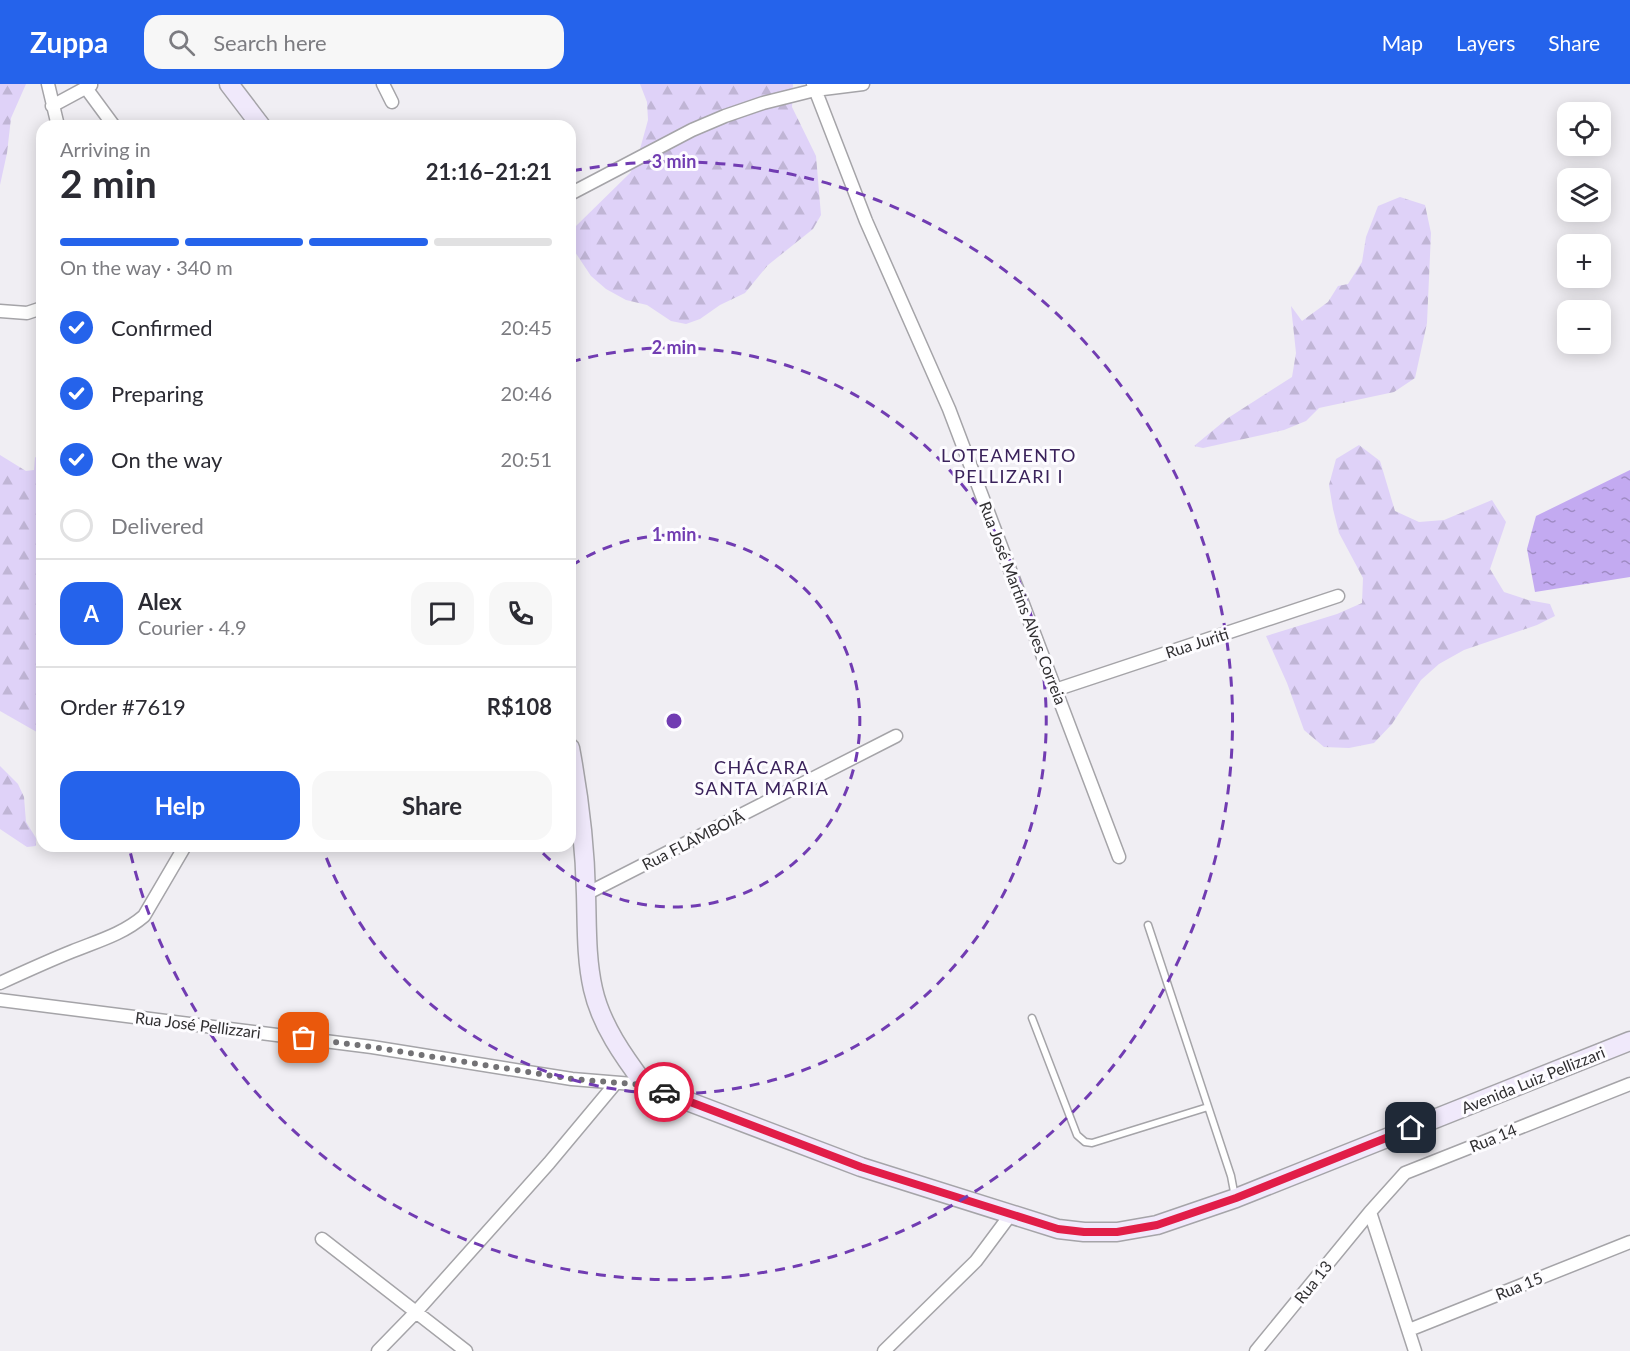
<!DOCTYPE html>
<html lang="en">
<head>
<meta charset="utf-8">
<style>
  body { margin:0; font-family:Lato,sans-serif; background:#f7f7f7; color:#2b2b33; height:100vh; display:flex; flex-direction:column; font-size:22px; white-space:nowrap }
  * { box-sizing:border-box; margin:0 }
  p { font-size:20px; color:#7c7c81 }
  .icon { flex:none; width:33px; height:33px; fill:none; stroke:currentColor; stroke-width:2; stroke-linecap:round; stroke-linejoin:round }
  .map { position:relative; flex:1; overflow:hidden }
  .details { position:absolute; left:36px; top:36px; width:540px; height:732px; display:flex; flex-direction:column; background:#fff; border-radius:18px; box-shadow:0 3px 15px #0003 }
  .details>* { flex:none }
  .controls { position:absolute; left:1557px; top:18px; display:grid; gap:12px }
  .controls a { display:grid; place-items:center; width:54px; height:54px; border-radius:12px; background:#fff; box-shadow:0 3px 15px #0003; font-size:30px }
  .pin { position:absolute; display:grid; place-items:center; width:51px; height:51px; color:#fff; margin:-26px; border-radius:12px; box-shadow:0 3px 9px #0006 }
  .courier { position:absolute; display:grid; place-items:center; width:60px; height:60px; margin:-30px; border:4px solid #e11d48; border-radius:50%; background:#fff; color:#222; box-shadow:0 2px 8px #0007 }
  .headline em { font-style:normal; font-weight:700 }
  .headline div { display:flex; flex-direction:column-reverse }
  .headline { display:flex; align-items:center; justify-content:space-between; height:102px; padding:0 24px }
  h1 { font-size:39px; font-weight:700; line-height:45px }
  .bar { display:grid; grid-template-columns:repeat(4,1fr); gap:9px 6px; align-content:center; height:72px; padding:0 24px }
  .bar i { height:8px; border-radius:4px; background:#e1e1e2 }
  .bar .current { background:#2563eb }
  .bar p { grid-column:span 4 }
  .line { display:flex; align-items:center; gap:15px; padding:0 24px; border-top:2px solid #e1e1e2 }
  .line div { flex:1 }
  .round { display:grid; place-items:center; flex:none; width:63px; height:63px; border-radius:18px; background:#f7f7f7 }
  ol { padding:0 24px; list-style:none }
  li { display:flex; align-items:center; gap:18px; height:66px }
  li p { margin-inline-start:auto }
  li .icon { padding:6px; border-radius:50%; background:#2563eb; color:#fff; stroke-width:4 }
  li:last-child { color:#7c7c81 }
  li i { width:33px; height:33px; border:3px solid #e1e1e2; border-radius:50% }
  .primary-button { display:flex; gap:12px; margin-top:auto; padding:12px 24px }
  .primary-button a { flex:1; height:69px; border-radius:18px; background:#2563eb; color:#fff; font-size:24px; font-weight:700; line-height:69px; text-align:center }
  .primary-button a+a { background:#f7f7f7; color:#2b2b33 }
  header { display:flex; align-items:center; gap:36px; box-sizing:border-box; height:84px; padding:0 30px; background:#2563eb; color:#fff }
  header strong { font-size:28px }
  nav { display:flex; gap:33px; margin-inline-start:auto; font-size:21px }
  .search { width:420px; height:54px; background:#f7f7f7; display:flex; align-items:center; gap:15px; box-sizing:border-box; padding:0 21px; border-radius:18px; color:#7c7c81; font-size:22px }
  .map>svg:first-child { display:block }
  .forest { fill:url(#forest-firs) }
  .water { fill:url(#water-ripples) }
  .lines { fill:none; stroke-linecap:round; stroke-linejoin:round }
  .service-casing { stroke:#a5a4a8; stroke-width:9 }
  .minor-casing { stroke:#a5a4a8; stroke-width:15 }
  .secondary-casing { stroke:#a5a4a8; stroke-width:21 }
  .service { stroke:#fff; stroke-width:6 }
  .minor { stroke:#fff; stroke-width:12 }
  .secondary { stroke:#f0e9fb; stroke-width:18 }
  .done { stroke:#737275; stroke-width:6; stroke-dasharray:0 10.8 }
  .route { stroke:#e11d48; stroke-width:8 }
  .ring { fill:none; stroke:#713cb2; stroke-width:3; stroke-dasharray:10 8 }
  .labels { text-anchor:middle; stroke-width:6; stroke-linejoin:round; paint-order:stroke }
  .street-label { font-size:16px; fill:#302f31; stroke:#fdfcff }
  .neighbourhood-label { font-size:18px; letter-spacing:1.5px; fill:#3a225b; stroke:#fdfcff }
  .centre { fill:#713cb2; stroke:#fdfcff; stroke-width:3 }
  .ring-label { font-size:18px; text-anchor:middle; font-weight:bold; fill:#713cb2; stroke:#fdfcff; stroke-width:6; stroke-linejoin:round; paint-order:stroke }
</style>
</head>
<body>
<header>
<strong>Zuppa</strong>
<div class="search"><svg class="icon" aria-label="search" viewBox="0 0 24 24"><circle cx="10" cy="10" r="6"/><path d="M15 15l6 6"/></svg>Search here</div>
<nav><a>Map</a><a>Layers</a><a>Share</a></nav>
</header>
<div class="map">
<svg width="1630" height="1267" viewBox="0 0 1630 1267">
  <defs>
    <pattern id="forest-firs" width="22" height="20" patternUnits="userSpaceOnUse" patternTransform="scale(1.5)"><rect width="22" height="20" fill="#dfd2f8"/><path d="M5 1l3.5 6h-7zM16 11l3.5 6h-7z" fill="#c0b5d5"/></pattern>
    <pattern id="water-ripples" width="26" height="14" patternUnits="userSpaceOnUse" patternTransform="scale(1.5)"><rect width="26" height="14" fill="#c3aaf1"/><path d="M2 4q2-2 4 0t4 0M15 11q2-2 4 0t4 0" fill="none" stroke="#9f8bc4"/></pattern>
  </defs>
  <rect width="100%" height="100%" fill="#f0eef3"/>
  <!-- forest -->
  <path class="forest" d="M0,0H26L11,34L7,69L0,101Z
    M640,0H793L792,23L816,72L821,131L813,145L768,181L745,209L720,221L700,235L686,240L671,237L647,221L626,216L606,205L591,192L575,168L572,157L576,142L630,89L637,76L648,36L647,18Z
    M1400,113L1425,121L1431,149L1427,239L1415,294L1394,308L1319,324L1306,337L1284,346L1203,364L1194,362L1228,334L1292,293L1296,269L1291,222L1302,237L1328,218L1338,202L1348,200L1362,178L1366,153L1378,122Z
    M1359,361L1380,377L1395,427L1419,438L1444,436L1492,416L1506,438L1490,485L1504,508L1528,516L1550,520L1555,532L1537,541L1464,566L1439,580L1421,596L1392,640L1374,659L1349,664L1324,663L1304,646L1287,599L1266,552L1337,530L1362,519L1363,494L1339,449L1333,425L1329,401L1336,375Z
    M0,371L26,387L34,386L35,373L42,377V651L0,627Z
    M0,682L18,700L24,713L26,738L36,754V762L27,763L0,745Z"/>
  <!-- water -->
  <path class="water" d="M1630,386V493L1535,508L1527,465L1536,432Z"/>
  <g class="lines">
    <!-- service casing -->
    <g class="service-casing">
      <path id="service" d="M1148,841L1231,1092L1235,1113
        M1032,934L1077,1051L1085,1058L1092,1059L1208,1023"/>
    </g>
    <!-- minor casing -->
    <g class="minor-casing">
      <path id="minor" d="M48,0L58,42
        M383,0L392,18
        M813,0L866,137L949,325L1119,773
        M86,4L114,42
        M52,22L91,1
        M570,110L692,46L725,32L763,19L815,6L863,0
        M0,227L27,229L42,224
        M1055,606L1338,512
        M586,810L896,652
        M0,899C24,888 48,877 73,867C98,857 123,850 144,832L185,762
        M0,916L372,963L572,995L645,1001
        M1370,1128L1415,1267
        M322,1155L466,1267
        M1409,1246L1630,1158
        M378,1267L416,1228L549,1079L615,1000
        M884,1267L976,1177L1011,1130
        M1256,1267L1370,1128L1405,1089L1630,1000"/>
    </g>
    <!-- secondary casing -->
    <g class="secondary-casing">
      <path id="secondary" d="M229,0L261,42
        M570,664C579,712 585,761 586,810C587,842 586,874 593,905C601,941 624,973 645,1001L861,1083L1058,1145L1084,1148H1117L1157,1141L1236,1114L1630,957"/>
    </g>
    <!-- service -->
    <use href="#service" class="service"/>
    <!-- minor -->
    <use href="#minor" class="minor"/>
    <!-- secondary -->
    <use href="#secondary" class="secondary"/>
  </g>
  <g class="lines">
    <!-- done -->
    <path class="done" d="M304,954L372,963L572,995L645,1001L664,1008"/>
    <!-- route -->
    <path class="route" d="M664,1008L861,1083L1058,1145L1084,1148H1117L1157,1141L1236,1114L1411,1044"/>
  </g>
  <!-- distance rings -->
  <g class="ring">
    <path d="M571 482A186 186 0 1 1 537 763"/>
    <path d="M571 278A373 373 0 1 1 323 765"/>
    <path d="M572 87A559 559 0 1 1 129 763"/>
  </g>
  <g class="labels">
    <!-- street labels -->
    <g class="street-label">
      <text transform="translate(1023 519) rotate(69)" y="6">Rua José Martins Alves Correia</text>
      <text transform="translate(1197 559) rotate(-18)" y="6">Rua Juriti</text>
      <text transform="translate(693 756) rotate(-27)" y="6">Rua FLAMBOIÃ</text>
      <text transform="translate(198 941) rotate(7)" y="6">Rua José Pellizzari</text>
      <text transform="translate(1533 996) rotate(-22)" y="6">Avenida Luiz Pellizzari</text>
      <text transform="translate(1493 1054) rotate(-22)" y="6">Rua 14</text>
      <text transform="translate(1313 1198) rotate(-51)" y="6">Rua 13</text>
      <text transform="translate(1519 1202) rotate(-22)" y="6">Rua 15</text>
    </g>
    <!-- neighbourhood labels -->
    <g class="neighbourhood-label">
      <text x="1009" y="378">LOTEAMENTO<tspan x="1009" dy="21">PELLIZARI I</tspan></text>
      <text x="762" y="690">CHÁCARA<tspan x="762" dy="21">SANTA MARIA</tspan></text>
    </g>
  </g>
  <circle cx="674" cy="637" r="9" class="centre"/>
  <g class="ring-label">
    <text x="674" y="84">3 min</text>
    <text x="674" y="270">2 min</text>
    <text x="674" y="457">1 min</text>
  </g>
</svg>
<div class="controls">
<a><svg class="icon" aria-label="locate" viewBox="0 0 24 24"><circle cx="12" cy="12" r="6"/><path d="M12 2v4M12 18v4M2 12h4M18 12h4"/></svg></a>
<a><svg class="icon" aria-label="layers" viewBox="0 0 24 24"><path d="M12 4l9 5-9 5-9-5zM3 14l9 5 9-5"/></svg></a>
<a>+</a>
<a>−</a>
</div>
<div class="pin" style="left:304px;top:954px;background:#ea580c"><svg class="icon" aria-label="bag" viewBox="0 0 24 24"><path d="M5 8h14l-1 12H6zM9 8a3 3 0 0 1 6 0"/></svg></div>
<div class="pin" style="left:1411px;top:1044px;background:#1f2937"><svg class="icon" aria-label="home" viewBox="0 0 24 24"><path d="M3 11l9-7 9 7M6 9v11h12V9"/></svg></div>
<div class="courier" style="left:664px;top:1008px"><svg class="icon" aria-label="car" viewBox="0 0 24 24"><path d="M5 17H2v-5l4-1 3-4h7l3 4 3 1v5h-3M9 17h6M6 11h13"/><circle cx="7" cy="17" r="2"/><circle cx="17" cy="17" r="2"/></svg></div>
<section class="details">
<div class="headline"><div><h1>2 min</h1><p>Arriving in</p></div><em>21:16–21:21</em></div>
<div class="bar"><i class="current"></i><i class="current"></i><i class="current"></i><i></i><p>On the way · 340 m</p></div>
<ol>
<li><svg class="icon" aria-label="check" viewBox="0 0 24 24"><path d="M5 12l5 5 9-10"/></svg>Confirmed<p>20:45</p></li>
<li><svg class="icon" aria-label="check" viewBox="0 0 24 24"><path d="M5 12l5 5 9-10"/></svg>Preparing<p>20:46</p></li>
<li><svg class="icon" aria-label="check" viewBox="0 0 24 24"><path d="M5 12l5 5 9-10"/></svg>On the way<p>20:51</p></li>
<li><i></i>Delivered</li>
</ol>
<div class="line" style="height:108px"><b class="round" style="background:#2563eb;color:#fff">A</b><div><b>Alex</b><p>Courier · 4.9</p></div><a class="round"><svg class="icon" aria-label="chat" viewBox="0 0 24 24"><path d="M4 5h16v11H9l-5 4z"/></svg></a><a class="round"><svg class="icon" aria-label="phone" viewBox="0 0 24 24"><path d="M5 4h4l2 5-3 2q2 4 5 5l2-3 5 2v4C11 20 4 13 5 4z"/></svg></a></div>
<div class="line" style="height:78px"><div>Order #7619</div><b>R$108</b></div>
<div class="primary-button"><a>Help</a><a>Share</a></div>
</section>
</div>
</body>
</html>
